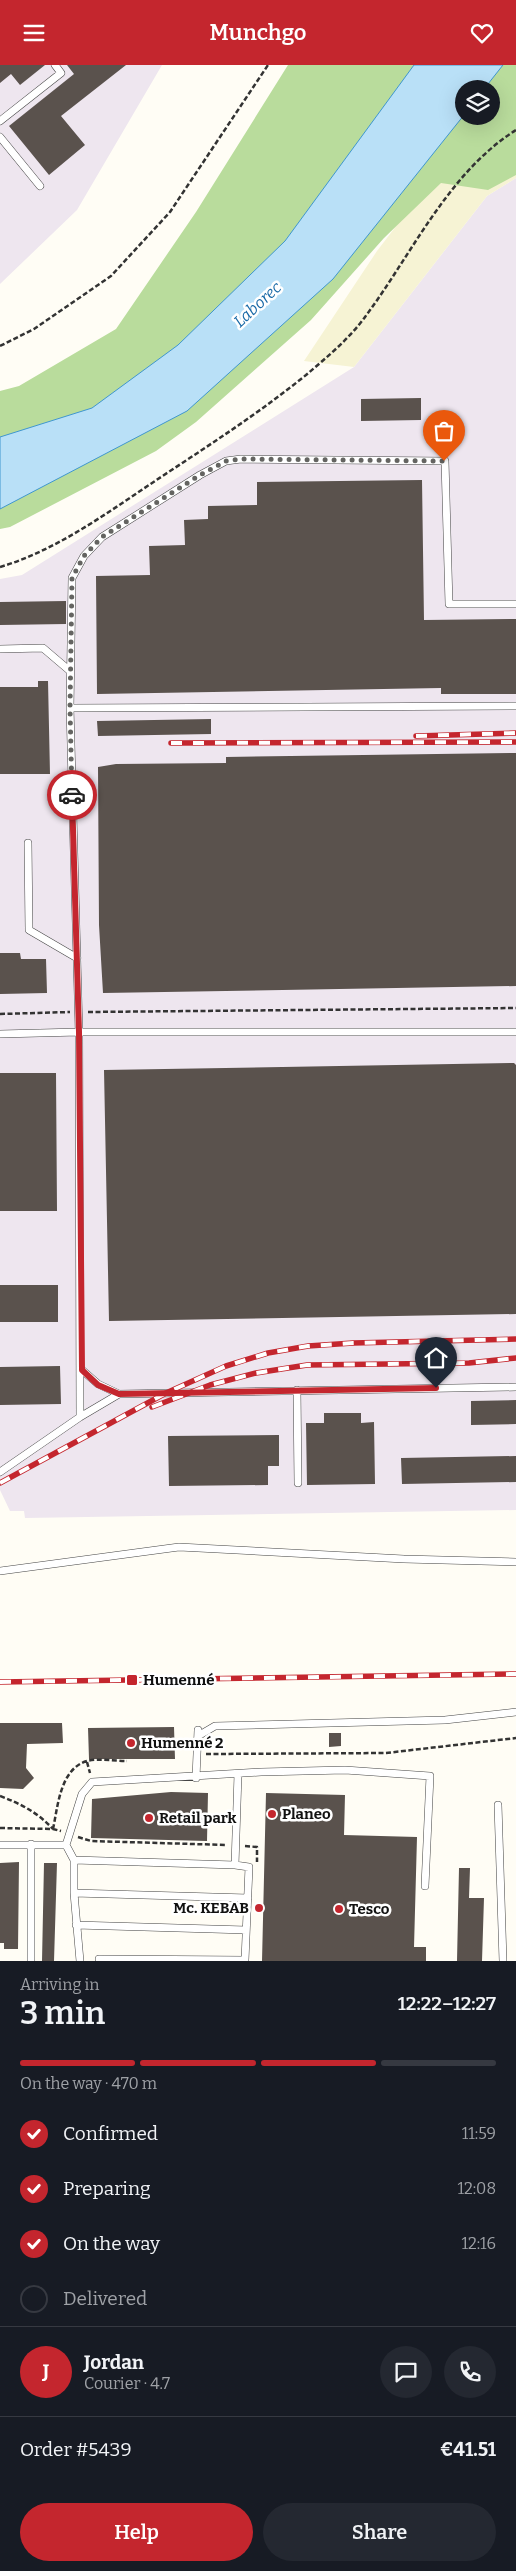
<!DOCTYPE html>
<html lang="en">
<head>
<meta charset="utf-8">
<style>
  body { margin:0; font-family:Bitter,serif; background:#242831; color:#f1f3f6; height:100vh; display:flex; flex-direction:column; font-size:19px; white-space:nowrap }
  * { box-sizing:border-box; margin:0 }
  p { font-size:16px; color:#9ea1a6 }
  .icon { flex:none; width:28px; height:28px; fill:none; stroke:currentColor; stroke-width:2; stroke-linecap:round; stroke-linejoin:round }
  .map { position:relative; height:1896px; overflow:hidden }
  .drawer { display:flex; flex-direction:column; background:#171b24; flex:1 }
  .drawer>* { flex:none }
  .tools { position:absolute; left:455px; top:15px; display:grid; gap:10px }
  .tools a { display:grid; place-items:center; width:45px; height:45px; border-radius:50%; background:#171b24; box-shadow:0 5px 20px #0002; font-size:25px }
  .pin { position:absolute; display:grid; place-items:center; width:42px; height:42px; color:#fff; margin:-51px -21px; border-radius:50% 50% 50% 0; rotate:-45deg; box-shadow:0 0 5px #0007 }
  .pin .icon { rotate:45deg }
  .courier { position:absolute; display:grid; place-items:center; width:50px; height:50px; margin:-25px; border:4px solid #c4262e; border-radius:50%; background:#fff; color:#222; box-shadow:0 1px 6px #0007 }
  .overview em { font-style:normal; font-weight:600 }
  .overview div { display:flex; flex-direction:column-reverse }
  .overview { display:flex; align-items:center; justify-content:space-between; height:85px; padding:0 20px }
  h1 { font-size:32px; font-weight:600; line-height:38px }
  .bar { display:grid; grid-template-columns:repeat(4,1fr); gap:8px 5px; align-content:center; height:60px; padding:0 20px }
  .bar i { height:6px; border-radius:4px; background:#363941 }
  .bar .active { background:#c4262e }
  .bar p { grid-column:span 4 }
  .line { display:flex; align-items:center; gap:12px; padding:0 20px; border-top:1px solid #363941 }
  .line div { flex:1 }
  .round { display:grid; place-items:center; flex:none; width:52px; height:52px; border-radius:26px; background:#242831 }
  ol { padding:0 20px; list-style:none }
  li { display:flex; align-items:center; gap:15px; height:55px }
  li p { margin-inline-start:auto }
  li .icon { padding:5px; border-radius:50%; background:#c4262e; color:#fff; stroke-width:4 }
  li:last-child { color:#9ea1a6 }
  li i { width:28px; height:28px; border:2px solid #363941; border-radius:50% }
  .action { display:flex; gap:10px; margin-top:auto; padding:10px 20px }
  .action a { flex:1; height:58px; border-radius:30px; background:#c4262e; color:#fff; font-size:20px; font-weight:600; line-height:58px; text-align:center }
  .action a+a { background:#242831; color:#f1f3f6 }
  header { display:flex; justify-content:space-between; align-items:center; height:65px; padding:0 20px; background:#c4262e; color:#fff; font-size:22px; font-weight:600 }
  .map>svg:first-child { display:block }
  .industrial { fill:#eee6ef }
  .farmland { fill:#f6f3d4 }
  .forest { fill:#b9dc9c; fill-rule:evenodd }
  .water { fill:#b9e0f7; stroke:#3f96cf }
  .building { fill:#5a524d }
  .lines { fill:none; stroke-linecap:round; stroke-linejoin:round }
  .service-casing { stroke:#444; stroke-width:8 }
  .path { stroke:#333; stroke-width:2.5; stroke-dasharray:5 2.5; stroke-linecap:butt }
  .service { stroke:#fff; stroke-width:7 }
  .rail-casing { stroke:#c4262e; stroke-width:5.5 }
  .rail { stroke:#fff; stroke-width:4; stroke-dasharray:11; stroke-linecap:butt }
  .done { stroke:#646461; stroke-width:5; stroke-dasharray:0 9 }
  .route { stroke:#c4262e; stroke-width:6 }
  .poi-dot { fill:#c4262e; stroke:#fff; stroke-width:2 }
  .labels { text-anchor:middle; stroke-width:5; stroke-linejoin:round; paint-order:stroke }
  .poi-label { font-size:15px; font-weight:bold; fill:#111; stroke:#fff; text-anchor:start }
  .water-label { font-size:16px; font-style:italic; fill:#1768a6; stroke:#fff }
</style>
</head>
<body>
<header><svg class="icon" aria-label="menu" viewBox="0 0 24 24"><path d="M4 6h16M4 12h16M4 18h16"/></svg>Munchgo<svg class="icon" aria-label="heart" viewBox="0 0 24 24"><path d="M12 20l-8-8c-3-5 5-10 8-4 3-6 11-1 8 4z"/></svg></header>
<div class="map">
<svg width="516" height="1896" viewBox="0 0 516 1896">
  <rect width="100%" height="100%" fill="#fffdf5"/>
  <!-- industrial -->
  <path class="industrial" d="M0,0H162L77,145L0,219Z
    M516,113V1445L25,1453L24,1446H10L0,1425V514L22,510L354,302L487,131Z"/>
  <!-- farmland -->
  <path class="farmland" d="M516,0V113L487,131L354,302L304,296L377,186L417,134L491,51Z"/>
  <!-- forest -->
  <path class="forest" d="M288,0H516V110L488,125L441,118L384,173L311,255L196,357L156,386L10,462L0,464V326L19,321L116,264L196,147ZM464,24H491V51H464Z"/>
  <!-- water -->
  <path class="water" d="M414,0H503L484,24H464V50L333,214L187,346L0,444V372L92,343L178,280L285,176Z"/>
  <!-- building -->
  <path class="building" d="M0,0H45L20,20L11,9L0,18Z
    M67,0H126L61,51L85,80L49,110L9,61L74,9Z
    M421,333V355L361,356V334Z
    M422,415L424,555L516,554V629H441V623L97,629L96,511L150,510L149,481L185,480L184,455L208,454V441L257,440V417Z
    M66,536V559L0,560V537Z
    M38,616H48L50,709H0V622H38Z
    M211,654V669L98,671L97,656Z
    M516,688V921L103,928L99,860L98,702L116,699L226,698V692Z
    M0,888H20L21,894H46L47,928L0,929Z
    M514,998L516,1000V1249L109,1256L104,1005Z
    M0,1008H56L57,1146H0Z
    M0,1220H58V1257H0Z
    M60,1301L61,1339L0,1340V1302Z
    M516,1335V1359L471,1360V1336Z
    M324,1348H361V1358L374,1357L375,1419L307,1420L306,1358H324Z
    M279,1370V1401H268V1420L169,1421L168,1371Z
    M516,1391V1417L402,1419L401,1393Z
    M0,1658H62L63,1678L27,1679L26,1703L34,1713L23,1724L0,1723Z
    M174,1662L175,1694H89L88,1663Z
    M329,1668H341V1681L329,1682Z
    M171,1727L208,1728L207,1776L91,1773L92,1734Z
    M266,1728L345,1730L344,1770L417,1772L414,1882H426V1896H262Z
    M19,1797L18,1884H4V1878H0V1798Z
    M44,1798H57L54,1896H42Z
    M459,1803H470L469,1833H484L482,1896H457Z"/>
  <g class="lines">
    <!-- service casing -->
    <g class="service-casing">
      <path id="service" d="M0,56L61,8L55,0
        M0,72L40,121
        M0,584L43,583L70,606
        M70,643L516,641
        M28,778L29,865L77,893
        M0,969L79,967H516
        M82,1305L98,1319L119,1329
        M297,1325L298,1418
        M80,1352L79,967L70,643L72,513L84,491L102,472L200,410L226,396L241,394L445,396L449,539H516
        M0,1407L80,1352L119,1329L516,1322
        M0,1506L179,1482L404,1494L516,1497
        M198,1671L215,1661L445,1655L516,1647
        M196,1713L198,1665
        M498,1740L503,1896
        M0,1780H66
        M74,1795L235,1800L249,1802L245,1895L99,1894
        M235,1800L238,1709
        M74,1828L248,1833
        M76,1860L246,1865
        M31,1895V1779
        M80,1896L74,1828V1795L66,1780L82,1729L92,1717L261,1707L345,1705L430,1711L425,1821"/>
    </g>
    <!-- path -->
    <path class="path" d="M0,281L34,264L111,211L170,147L268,0
      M0,502C58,485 111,445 161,412C211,379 259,348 306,310C326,293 349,274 365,252C412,189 448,108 516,65
      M88,947L516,943
      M0,949L70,947
      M206,1689L386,1688L516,1673
      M87,1697L90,1708
      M0,1731C21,1739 37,1747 53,1764
      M0,1763L53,1764L61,1766
      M53,1764C58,1741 60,1704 87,1696C98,1693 115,1696 127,1696
      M78,1772L91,1776L227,1780
      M245,1781L257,1782V1797"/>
    <!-- service -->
    <use href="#service" class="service"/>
    <!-- rail casing -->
    <g class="rail-casing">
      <path id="rail" d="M416,671L516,668
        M171,678L516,677
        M152,1342L210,1320L256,1308L307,1300L469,1298L516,1293
        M0,1418L166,1328L226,1301L268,1288L308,1281L353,1278L516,1274
        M0,1617L516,1609"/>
    </g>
    <!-- rail -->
    <use href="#rail" class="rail"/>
  </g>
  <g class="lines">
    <!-- done -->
    <path class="done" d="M72,730L70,643L72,513L84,491L102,472L200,410L226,396L241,394L444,396"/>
    <!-- route -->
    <path class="route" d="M72,730L79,967L82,1305L98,1320L119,1329L436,1323"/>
  </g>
  <!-- markers -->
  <g class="poi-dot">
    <rect x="126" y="1609" width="12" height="12" rx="2.5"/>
    <circle cx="131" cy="1678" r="5"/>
    <circle cx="272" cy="1749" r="5"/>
    <circle cx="149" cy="1753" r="5"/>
    <circle cx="259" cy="1843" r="5"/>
    <circle cx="339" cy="1844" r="5"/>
  </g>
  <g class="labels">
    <!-- poi labels -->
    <g class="poi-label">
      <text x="143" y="1620">Humenné</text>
      <text x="141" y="1683">Humenné 2</text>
      <text x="282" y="1754">Planeo</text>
      <text x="159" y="1758">Retail park</text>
      <text x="249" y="1848" text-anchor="end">Mc. KEBAB</text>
      <text x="349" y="1849">Tesco</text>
    </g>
    <!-- water labels -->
    <g class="water-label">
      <text transform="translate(257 239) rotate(-43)" y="6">Laborec</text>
    </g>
  </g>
</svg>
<div class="tools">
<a><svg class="icon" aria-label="layers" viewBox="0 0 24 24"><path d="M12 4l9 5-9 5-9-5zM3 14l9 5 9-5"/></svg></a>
</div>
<div class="pin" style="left:444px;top:396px;background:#ea580c"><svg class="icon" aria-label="bag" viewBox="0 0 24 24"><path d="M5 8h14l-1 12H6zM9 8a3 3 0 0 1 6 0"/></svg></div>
<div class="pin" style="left:436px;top:1323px;background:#1f2937"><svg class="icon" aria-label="home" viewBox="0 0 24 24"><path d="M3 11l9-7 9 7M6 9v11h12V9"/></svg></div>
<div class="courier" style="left:72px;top:730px"><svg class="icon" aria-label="car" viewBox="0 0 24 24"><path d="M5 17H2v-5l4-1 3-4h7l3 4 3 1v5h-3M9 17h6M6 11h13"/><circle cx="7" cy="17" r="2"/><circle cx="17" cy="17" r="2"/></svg></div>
</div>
<section class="drawer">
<div class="overview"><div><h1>3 min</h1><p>Arriving in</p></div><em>12:22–12:27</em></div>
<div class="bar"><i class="active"></i><i class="active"></i><i class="active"></i><i></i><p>On the way · 470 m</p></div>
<ol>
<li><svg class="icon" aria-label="check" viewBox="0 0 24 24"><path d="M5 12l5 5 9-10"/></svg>Confirmed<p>11:59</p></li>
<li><svg class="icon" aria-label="check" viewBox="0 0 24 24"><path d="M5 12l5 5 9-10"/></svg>Preparing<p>12:08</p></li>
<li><svg class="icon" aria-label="check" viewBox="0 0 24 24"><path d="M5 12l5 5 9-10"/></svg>On the way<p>12:16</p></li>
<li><i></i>Delivered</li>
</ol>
<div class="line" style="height:90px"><b class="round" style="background:#c4262e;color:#fff">J</b><div><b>Jordan</b><p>Courier · 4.7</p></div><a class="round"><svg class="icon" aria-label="chat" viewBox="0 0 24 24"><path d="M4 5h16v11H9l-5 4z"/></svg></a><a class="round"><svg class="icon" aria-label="phone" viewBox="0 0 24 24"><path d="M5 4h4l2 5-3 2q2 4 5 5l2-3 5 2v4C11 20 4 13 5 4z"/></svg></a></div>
<div class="line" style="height:65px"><div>Order #5439</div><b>€41.51</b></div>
<div class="action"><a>Help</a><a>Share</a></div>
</section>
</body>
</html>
